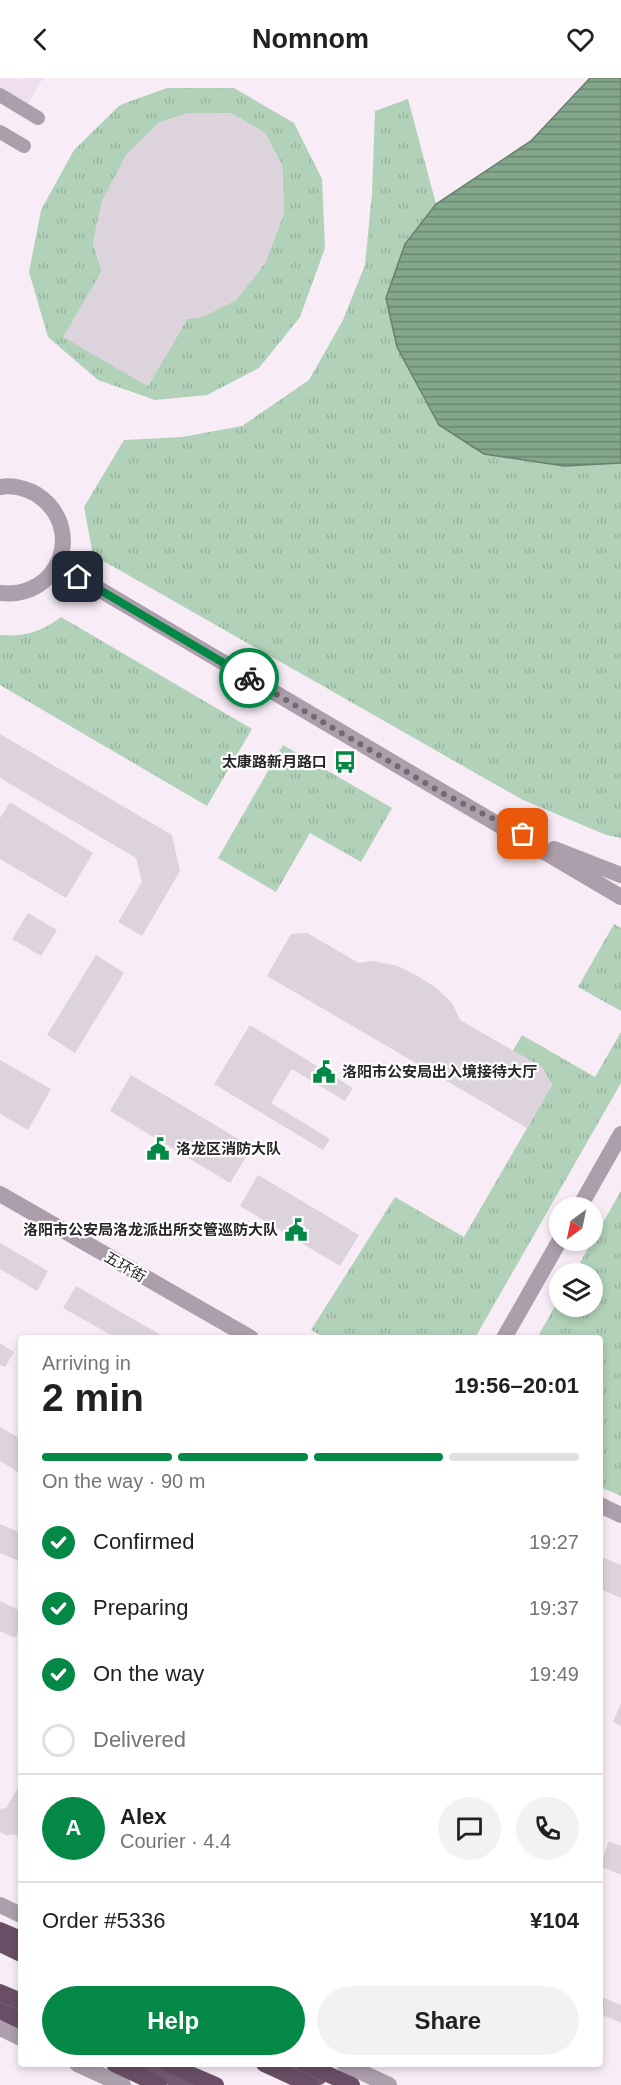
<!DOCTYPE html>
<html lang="en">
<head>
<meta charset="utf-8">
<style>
  body { margin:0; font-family:Helvetica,"Noto Sans SC",sans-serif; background:#f2f2f2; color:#202124; height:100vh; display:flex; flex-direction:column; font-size:22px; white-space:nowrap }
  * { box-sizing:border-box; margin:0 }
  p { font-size:20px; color:#757577 }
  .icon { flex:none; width:33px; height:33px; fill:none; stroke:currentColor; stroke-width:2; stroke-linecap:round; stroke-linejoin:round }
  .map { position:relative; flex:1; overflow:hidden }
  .drawer { position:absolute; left:18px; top:1257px; width:585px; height:732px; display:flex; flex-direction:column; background:#fff; border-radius:6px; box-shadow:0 3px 9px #0003 }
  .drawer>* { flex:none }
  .needle { width:39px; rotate:213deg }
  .controls { position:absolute; left:549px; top:1119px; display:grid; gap:12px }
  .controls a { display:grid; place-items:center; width:54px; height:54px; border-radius:50%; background:#fff; box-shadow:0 3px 9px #0003; font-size:30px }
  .pin { position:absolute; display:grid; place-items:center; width:51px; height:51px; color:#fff; margin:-26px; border-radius:12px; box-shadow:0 3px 9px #0006 }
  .courier { position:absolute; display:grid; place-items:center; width:60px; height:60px; margin:-30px; border:4px solid #038945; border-radius:50%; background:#fff; color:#222; box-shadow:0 2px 8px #0007 }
  .overview em { font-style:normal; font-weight:700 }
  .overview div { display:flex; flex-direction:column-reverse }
  .overview { display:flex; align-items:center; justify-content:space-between; height:102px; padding:0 24px }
  h1 { font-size:39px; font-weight:700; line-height:45px }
  .bar { display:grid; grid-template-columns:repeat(4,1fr); gap:9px 6px; align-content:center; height:72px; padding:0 24px }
  .bar i { height:8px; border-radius:4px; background:#e0e0e0 }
  .bar .on { background:#038945 }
  .bar p { grid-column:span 4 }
  .line { display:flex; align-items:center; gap:15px; padding:0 24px; border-top:2px solid #e0e0e0 }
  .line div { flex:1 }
  .round { display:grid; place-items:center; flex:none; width:63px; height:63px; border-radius:32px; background:#f2f2f2 }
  ol { padding:0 24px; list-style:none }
  li { display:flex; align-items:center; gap:18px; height:66px }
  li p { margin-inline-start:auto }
  li .icon { padding:6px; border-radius:50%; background:#038945; color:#fff; stroke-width:4 }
  li:last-child { color:#757577 }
  li i { width:33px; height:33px; border:3px solid #e0e0e0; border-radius:50% }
  .primary-button { display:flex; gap:12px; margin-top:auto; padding:12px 24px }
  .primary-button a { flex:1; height:69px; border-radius:36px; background:#038945; color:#fff; font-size:24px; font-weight:700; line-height:69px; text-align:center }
  .primary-button a+a { background:#f2f2f2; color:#202124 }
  header { display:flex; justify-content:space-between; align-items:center; height:78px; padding:0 24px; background:#fff; font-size:27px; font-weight:700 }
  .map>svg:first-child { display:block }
  .built { fill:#efdeed }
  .grass { fill:url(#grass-tufts); fill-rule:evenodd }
  .water { fill:url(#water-rules); stroke:#68806d; stroke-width:1.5 }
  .building { fill:#ddd3dc }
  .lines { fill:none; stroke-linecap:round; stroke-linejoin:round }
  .pedestrian { stroke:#ad9eab; stroke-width:14 }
  .minor { stroke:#ad9eab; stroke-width:16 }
  .primary { stroke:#735a71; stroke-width:16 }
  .trunk { stroke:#694e66; stroke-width:16 }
  .done { stroke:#716a70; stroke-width:6; stroke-dasharray:0 10.8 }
  .route { stroke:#038945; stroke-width:8 }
  .labels { text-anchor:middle; stroke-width:4.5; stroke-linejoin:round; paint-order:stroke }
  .poi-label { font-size:15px; font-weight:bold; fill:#282427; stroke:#fefefe; text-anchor:end }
  .street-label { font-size:15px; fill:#282427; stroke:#fefefe }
</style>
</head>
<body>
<header><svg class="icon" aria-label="back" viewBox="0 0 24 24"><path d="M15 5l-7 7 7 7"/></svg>Nomnom<svg class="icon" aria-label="heart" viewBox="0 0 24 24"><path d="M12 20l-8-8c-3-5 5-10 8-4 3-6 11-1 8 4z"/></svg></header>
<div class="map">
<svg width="621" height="2007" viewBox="0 0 621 2007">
  <defs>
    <pattern id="grass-tufts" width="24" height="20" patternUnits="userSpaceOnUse" patternTransform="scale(1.5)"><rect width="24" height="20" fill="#b2d1b9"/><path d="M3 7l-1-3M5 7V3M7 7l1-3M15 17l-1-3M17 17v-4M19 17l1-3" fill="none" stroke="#99b39f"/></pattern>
    <pattern id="water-rules" width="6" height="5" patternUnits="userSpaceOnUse" patternTransform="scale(1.5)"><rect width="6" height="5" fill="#83a78b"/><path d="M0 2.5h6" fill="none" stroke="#6b8872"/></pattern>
  </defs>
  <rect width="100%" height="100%" fill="#f8edf7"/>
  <!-- built -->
  <path class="built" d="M0,0H16L22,3L24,0H43L28,26L0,9Z"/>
  <!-- grass -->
  <path class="grass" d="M167,10H234L294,45L322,101L325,170L300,239L259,290L207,317L155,322L98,302L48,259L29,194L41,132L74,72L120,27ZM188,35H231L265,55L282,87L284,135L265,185L236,222L202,239L187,241L148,308L64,259L102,193L93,165L102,123L127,76L159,45Z
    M408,21L436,126L405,166L397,269L439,347L484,376L564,388L621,385V760L606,757L521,721L93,477L84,429L124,362L182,359L242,348L309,302L343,242L365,187L372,115L375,33Z
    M61,539L252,651L207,728L0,607V557C24,559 42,554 61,539Z
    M283,667L392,730L361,784L310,755L276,814L218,780Z
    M614,846L621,850V933L578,909Z
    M621,954V1005L475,1260H325L311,1252L395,1119L464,1159L552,1007L542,989L513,973L522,957L595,999Z
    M621,1113V1418L600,1409V1260H537L559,1221L560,1228H592V1196L574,1195Z"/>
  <!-- water -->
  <path class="water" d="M590,0H621V385L564,388L484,376L439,347L397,269L386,220L405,166L436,126L531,63Z"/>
  <!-- building -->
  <path class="building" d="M188,35H231L265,55L282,87L284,135L265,185L236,222L202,239L187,241L148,308L63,259L102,193L93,165L102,123L127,76L159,45Z
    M0,656L172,757L180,793L142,858L118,844L142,804L136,780L0,700Z
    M10,724L93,775L66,820L0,781V740Z
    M28,835L57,852L41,878L12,861Z
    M307,855L359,885L373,883L398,888L416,897L435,909L452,925L460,942L542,989L552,1007L527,1050L267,898L291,856Z
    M96,877L124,895L75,975L47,957Z
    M250,947L353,1010L345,1023L292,991L271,1025L330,1061L323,1072L214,1006Z
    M0,982L51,1011L28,1052L0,1036Z
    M131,997L252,1069L230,1105L110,1033Z
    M258,1097L359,1157L340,1188L240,1128Z
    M0,1165L48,1193L37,1213L0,1191Z
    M76,1208L166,1260H116L63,1230Z
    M0,1265L14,1274L5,1289L0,1287Z
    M0,1349L21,1361V1396L0,1383Z
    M0,1446L21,1455V1484L0,1475Z
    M600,1478L621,1487V1520L600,1511Z
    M0,1523L21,1533V1548L15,1560L0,1553Z
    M621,1625V1648L613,1644Z
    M21,1705V1761L14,1756L7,1758L0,1754V1731L6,1730Z
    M609,1763L621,1768V1797L600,1788Z
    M600,1918L621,1927V1945L600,1936Z"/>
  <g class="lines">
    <!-- pedestrian -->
    <path class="pedestrian" d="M0,17L38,40
      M0,54L24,68"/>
    <!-- minor -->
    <path class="minor" d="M0,409C12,407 26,410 36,416C87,449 60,522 0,515
      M58,487L621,819
      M554,771L621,797
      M0,1116L251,1260
      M579,1130L621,1056
      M504,1260L560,1162
      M600,1427L621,1437
      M0,1827L21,1837
      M0,1950L21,1960
      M77,1986L123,2007
      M344,1986L389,2007"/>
    <!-- primary -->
    <path class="primary" d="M0,1924L21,1933
      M141,1986L188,2007
      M289,1986L319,1999"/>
    <!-- trunk -->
    <path class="trunk" d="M0,1852L21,1861
      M0,1866L21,1876
      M0,1914L21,1923
      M0,1933L21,1943
      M114,1986L159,2007
      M167,1986L216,2007
      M264,1986L310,2007
      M305,1986L352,2007"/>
  </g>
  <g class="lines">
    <!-- done -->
    <path class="done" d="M249,600L444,716L523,756"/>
    <!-- route -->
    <path class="route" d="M78,499L249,600"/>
  </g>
  <!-- icons -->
  <defs>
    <g id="bus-bare" transform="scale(1.8)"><path d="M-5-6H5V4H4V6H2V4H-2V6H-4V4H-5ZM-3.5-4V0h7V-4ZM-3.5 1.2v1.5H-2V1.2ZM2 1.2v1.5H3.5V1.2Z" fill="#038945" stroke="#fefefe" stroke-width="2.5" paint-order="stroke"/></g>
    <g id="civic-bare" transform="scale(1.8)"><path d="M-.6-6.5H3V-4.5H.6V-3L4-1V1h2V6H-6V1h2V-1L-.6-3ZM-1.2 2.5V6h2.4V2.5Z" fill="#038945" stroke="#fefefe" stroke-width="2.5" paint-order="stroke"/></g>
  </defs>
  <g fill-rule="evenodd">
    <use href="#bus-bare" x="345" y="684"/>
    <use href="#civic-bare" x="324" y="994"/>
    <use href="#civic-bare" x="158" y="1071"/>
    <use href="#civic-bare" x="296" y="1152"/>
  </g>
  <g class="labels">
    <!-- poi labels -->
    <g class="poi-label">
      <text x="327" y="689">太康路新月路口</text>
      <text x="342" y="999" text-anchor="start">洛阳市公安局出入境接待大厅</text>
      <text x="176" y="1076" text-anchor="start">洛龙区消防大队</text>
      <text x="278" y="1157">洛阳市公安局洛龙派出所交管巡防大队</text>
    </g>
    <!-- street labels -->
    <g class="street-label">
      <text transform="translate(125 1189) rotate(30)" y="5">五环街</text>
    </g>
  </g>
</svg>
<div class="controls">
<a><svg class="needle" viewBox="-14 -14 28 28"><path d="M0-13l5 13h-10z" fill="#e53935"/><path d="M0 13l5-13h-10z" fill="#757577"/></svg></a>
<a><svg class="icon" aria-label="layers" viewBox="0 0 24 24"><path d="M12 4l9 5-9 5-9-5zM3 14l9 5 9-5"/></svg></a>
</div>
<div class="pin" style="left:523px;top:756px;background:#ea580c"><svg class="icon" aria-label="bag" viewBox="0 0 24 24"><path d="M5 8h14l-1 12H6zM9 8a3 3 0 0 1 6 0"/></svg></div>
<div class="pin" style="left:78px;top:499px;background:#1f2937"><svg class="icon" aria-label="home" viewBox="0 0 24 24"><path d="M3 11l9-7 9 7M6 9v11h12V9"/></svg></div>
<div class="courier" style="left:249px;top:600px"><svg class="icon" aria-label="bike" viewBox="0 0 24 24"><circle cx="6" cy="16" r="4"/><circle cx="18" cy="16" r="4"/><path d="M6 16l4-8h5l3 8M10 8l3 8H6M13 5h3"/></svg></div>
<section class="drawer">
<div class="overview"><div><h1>2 min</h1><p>Arriving in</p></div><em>19:56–20:01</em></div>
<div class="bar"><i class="on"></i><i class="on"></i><i class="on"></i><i></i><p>On the way · 90 m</p></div>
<ol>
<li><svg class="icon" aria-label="check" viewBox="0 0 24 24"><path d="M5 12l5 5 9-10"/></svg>Confirmed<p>19:27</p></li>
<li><svg class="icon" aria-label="check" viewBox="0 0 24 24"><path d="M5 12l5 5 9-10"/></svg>Preparing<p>19:37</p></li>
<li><svg class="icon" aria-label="check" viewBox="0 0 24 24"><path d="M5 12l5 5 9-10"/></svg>On the way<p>19:49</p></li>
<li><i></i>Delivered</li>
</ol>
<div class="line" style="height:108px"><b class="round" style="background:#038945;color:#fff">A</b><div><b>Alex</b><p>Courier · 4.4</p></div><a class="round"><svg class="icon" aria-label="chat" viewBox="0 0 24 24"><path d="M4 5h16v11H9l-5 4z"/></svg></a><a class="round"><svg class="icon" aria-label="phone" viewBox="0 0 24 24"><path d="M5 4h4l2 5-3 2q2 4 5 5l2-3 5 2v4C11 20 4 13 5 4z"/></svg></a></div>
<div class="line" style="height:78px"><div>Order #5336</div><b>¥104</b></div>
<div class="primary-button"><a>Help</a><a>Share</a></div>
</section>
</div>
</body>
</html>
